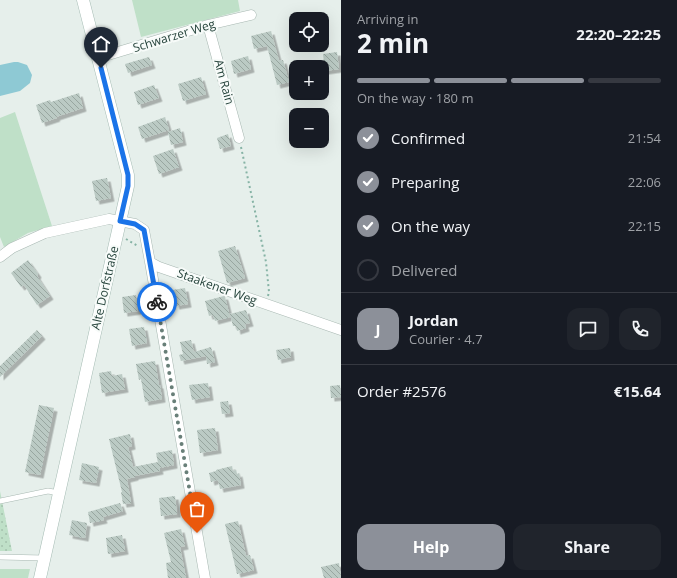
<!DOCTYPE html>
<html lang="en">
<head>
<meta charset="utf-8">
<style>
  body { margin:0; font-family:"Open Sans",sans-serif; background:#20242c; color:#f1f3f6; height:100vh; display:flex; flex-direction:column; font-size:15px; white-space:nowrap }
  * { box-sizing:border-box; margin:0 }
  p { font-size:13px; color:#9ea1a6 }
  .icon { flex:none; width:22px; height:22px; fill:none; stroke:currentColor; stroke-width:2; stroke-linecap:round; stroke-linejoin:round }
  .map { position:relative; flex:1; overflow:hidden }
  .sheet { display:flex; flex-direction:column; background:#171b24; width:336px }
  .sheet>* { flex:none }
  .buttons { position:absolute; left:289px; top:12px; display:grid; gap:8px }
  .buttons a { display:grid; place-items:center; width:40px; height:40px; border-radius:8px; background:#171b24; box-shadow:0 4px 16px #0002; font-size:20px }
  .pin { position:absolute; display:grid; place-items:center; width:34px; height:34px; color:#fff; margin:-41px -17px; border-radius:50% 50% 50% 0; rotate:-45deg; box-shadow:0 0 4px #0007 }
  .pin .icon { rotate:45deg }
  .courier { position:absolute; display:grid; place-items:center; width:40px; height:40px; margin:-20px; border:3px solid #1a73e8; border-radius:50%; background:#fff; color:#222; box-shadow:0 1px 5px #0007 }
  .summary em { font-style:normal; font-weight:700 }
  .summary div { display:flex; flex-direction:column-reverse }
  .summary { display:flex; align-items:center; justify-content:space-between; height:68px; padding:0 16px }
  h1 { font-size:26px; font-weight:700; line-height:30px }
  .bar { display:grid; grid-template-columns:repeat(4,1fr); gap:6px 4px; align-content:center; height:48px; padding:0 16px }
  .bar i { height:5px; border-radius:3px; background:#363941 }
  .bar .current { background:#8c9099 }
  .bar p { grid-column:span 4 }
  .line { display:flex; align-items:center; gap:10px; padding:0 16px; border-top:1px solid #363941 }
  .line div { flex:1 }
  .round { display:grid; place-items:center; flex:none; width:42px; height:42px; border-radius:12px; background:#20242c }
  ol { padding:0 16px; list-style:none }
  li { display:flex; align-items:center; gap:12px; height:44px }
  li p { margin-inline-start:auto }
  li .icon { padding:4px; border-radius:50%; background:#8c9099; color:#fff; stroke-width:4 }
  li:last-child { color:#9ea1a6 }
  li i { width:22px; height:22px; border:2px solid #363941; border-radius:50% }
  .action { display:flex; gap:8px; margin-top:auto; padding:8px 16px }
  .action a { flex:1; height:46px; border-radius:12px; background:#8c9099; color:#fff; font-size:16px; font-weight:700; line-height:46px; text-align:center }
  .action a+a { background:#20242c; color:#f1f3f6 }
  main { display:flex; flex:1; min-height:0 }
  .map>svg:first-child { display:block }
  .grass { fill:#bfe0c8 }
  .garden { fill:url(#garden-dots) }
  .water { fill:#8ec9d4 }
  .building { fill:url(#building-back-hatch); filter:url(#shadow) }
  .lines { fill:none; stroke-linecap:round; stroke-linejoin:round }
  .lane-casing { stroke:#a8b8b2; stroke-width:6 }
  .street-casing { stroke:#a8b8b2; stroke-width:11 }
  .secondary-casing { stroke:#a4bbb3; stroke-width:13 }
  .path { stroke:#86b3a5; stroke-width:2; stroke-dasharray:2 3; stroke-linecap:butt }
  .lane { stroke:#fff; stroke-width:5 }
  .street { stroke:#fff; stroke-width:10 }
  .secondary { stroke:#fff; stroke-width:12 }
  .done { stroke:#687f78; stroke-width:4; stroke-dasharray:0 7.2 }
  .route { stroke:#1a73e8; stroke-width:5 }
  .labels { text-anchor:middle; stroke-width:4; stroke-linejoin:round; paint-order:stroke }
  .street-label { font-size:12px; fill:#24423a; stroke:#f7fbf9 }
</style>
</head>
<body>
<main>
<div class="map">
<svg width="341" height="578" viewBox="0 0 341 578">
  <defs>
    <pattern id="garden-dots" width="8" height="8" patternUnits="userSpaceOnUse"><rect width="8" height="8" fill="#bfe0c8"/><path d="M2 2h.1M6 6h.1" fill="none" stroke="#a4c1ad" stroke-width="1.8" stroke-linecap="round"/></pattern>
    <pattern id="building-back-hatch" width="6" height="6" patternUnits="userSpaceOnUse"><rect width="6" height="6" fill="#bbcac4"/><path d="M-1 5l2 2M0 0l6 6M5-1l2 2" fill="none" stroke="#98a6a0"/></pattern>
    <filter id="shadow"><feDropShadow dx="3.5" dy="3.5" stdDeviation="0" flood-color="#0004"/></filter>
  </defs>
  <rect width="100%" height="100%" fill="#e6efeb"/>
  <!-- grass -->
  <path class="grass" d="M132,0H238L240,11L141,37Z
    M15,112L52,226L28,233L4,247L0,237V118Z
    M0,569H30L28,578H0Z"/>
  <!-- garden -->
  <path class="garden" d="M0,491L12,551H0Z"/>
  <!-- water -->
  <path class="water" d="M14,62H18L27,65L32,75L30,83L20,91L0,96V65Z"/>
  <!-- building -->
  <path class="building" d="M271,31L279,61L283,60L289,82L277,85L267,46L254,49L251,36Z
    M337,52L339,69L325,71L323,54Z
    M248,56L251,69L234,74L231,61Z
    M149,57L152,65L128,73L125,64Z
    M201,77L206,94L183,101L178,84Z
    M154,85L159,98L138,105L134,92Z
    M79,93L83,108L56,117L57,118L42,123L36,105L50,100L51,102Z
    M165,117L169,130L142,139L138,127Z
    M180,128L183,142L171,145L168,132Z
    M228,134L231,146L220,149L217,138Z
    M173,149L179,167L159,174L153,156Z
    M107,178L111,198L96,201L92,181Z
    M235,246L245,278L227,283L218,251Z
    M28,260L38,274L37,276L50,296L37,305L24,285L21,287L11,273Z
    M185,288L188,304L176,306L172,290Z
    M136,295L138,311L124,313L122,297Z
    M224,296L225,297L230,317L215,321L213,315L209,316L205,301Z
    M246,310L250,323L245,324L246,328L237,331L236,326H233L230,314Z
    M144,327L147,343L132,346L129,329Z
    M37,330L42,336L0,377V366Z
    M191,340L194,352L211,347L215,362L207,364L206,356L181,361L179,355L183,354L180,342Z
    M290,348L291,357L278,360L276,350Z
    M155,361L159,385H160L162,399L145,402L141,379L139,380L136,364Z
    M111,371L112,376L122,374L125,389L102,393L99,373Z
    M208,383L210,397L192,400L189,385Z
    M340,385L341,397L331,398L330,386Z
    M228,401L230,413L222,414L220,402Z
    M39,405L54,408L40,475L25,472Z
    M215,428L218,450L200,453L197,430Z
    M130,434L132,446L128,447L133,467L158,462L160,471L135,476V477L127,479L131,503L123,504L121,492H122L109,439Z
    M172,450L174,465L159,468L156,453Z
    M82,463L99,467L96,483L79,480Z
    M232,466L233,471L236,470L237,474L239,473L241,485L220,489L218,480L211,482L209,473L216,471V470Z
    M175,496L177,514L161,516L159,498Z
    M120,503L123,511L103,517L104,520L90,523L88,512Z
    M72,520L87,523L85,538L69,535Z
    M238,521L246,556L250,555L254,570L237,574L225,524Z
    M181,529L185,546L180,547L186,578H168L166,563L171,562L164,533Z
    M122,535L125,551L108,554L106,538Z
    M339,563L341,578H324L321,567Z"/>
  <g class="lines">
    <!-- lane casing -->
    <g class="lane-casing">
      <path id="lane" d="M0,501L48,491L59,493
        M0,557L44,558"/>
    </g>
    <!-- street casing -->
    <g class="street-casing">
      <path id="street" d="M208,25L239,138
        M98,58L208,25L251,15
        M0,257L12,248L45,233L109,219L135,224L144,230L150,262L159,267L341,330
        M150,262L205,578"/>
    </g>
    <!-- secondary casing -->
    <g class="secondary-casing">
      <path id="secondary" d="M40,578L128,186V175L83,0"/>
    </g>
    <!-- path -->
    <path class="path" d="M241,147L266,262L269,292L268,296
      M126,239L138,246"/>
    <!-- lane -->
    <use href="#lane" class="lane"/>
    <!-- street -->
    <use href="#street" class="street"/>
    <!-- secondary -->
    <use href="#secondary" class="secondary"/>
  </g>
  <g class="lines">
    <!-- done -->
    <path class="done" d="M157,302L197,533"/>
    <!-- route -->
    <path class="route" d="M101,68L128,175V186L120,221L135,224L144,230L157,302"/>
  </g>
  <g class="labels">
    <!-- street labels -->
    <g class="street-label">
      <text transform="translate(174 36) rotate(-17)" y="4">Schwarzer Weg</text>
      <text transform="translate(224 82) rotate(75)" y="4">Am Rain</text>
      <text transform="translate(217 287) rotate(20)" y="4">Staakener Weg</text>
      <text transform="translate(105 288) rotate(-77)" y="4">Alte Dorfstraße</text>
    </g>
  </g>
</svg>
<div class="buttons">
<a><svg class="icon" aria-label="locate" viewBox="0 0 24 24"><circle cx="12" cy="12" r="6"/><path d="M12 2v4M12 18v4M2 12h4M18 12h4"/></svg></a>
<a>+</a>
<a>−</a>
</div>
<div class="pin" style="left:197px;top:533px;background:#ea580c"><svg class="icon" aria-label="bag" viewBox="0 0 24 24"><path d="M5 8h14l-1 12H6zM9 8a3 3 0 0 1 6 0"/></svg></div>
<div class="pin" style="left:101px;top:68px;background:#1f2937"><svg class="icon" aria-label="home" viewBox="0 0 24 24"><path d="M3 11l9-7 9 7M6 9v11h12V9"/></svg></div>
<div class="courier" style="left:157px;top:302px"><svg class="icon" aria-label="bike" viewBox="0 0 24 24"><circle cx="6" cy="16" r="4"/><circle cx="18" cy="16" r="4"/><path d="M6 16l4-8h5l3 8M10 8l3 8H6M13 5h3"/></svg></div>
</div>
<section class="sheet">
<div class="summary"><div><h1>2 min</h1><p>Arriving in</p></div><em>22:20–22:25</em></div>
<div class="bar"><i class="current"></i><i class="current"></i><i class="current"></i><i></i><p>On the way · 180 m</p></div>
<ol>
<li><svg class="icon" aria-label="check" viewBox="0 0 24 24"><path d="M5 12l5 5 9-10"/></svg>Confirmed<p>21:54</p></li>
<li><svg class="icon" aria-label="check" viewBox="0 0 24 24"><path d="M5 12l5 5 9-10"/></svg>Preparing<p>22:06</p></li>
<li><svg class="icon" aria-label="check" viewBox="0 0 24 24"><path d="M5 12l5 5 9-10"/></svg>On the way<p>22:15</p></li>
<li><i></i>Delivered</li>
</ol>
<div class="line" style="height:72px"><b class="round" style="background:#8c9099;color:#fff">J</b><div><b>Jordan</b><p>Courier · 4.7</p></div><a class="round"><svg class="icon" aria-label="chat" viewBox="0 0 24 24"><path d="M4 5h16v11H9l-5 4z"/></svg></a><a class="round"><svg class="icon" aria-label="phone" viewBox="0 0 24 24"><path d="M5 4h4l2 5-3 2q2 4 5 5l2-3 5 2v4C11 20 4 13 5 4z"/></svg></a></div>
<div class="line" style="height:52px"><div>Order #2576</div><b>€15.64</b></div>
<div class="action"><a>Help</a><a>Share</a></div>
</section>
</main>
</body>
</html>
